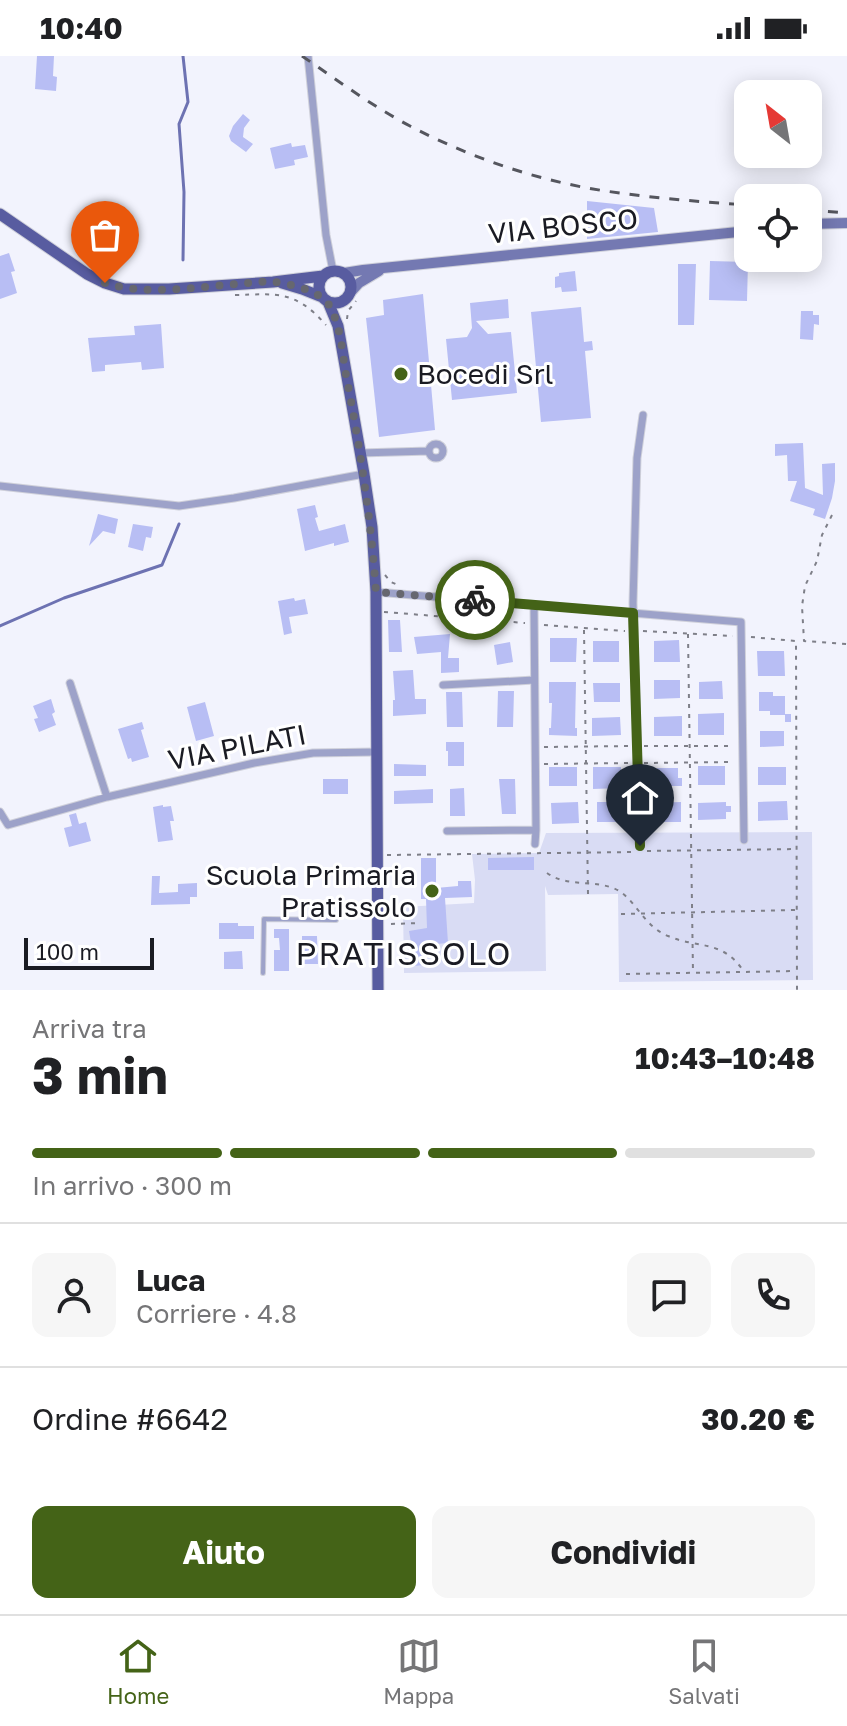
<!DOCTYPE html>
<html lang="it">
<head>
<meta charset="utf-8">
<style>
  body { margin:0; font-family:"Golos Text",sans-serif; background:#f6f6f6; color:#202124; height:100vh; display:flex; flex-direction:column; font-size:30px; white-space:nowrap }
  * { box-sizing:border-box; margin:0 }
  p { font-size:26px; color:#757577 }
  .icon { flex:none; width:44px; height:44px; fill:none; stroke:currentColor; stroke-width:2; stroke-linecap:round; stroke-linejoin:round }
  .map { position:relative; height:934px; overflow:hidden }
  .side { display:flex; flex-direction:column; background:#fff; flex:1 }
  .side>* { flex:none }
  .needle { width:52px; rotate:329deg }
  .fabs { position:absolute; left:734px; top:24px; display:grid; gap:16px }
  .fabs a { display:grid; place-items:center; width:88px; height:88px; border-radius:16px; background:#fff; box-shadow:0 4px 20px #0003; font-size:40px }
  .scale { position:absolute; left:24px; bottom:20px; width:130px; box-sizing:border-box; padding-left:8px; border:4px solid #1a1b23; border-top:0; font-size:22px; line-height:28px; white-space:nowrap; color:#1a1b23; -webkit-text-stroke:6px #fff; paint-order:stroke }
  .pin { position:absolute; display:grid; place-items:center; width:68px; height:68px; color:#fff; margin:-82px -34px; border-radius:50% 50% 50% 0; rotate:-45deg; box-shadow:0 0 8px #0007 }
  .pin .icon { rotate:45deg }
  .courier { position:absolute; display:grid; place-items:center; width:80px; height:80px; margin:-40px; border:6px solid #446317; border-radius:50%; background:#fff; color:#222; box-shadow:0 2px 10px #0007 }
  .headline em { font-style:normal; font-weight:700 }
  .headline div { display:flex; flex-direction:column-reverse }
  .headline { display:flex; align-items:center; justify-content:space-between; height:136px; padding:0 32px }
  h1 { font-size:52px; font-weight:700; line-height:60px }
  .bar { display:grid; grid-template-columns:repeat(4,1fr); gap:12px 8px; align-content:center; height:96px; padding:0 32px }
  .bar i { height:10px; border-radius:6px; background:#e0e0e0 }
  .bar .on { background:#446317 }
  .bar p { grid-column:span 4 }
  .line { display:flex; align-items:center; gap:20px; padding:0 32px; border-top:2px solid #e0e0e0 }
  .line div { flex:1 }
  .round { display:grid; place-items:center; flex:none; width:84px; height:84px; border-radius:16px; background:#f6f6f6 }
  .action { display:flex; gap:16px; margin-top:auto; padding:16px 32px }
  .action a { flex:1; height:92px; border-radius:16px; background:#446317; color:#fff; font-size:32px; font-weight:700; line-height:92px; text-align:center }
  .action a+a { background:#f6f6f6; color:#202124 }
  .status { display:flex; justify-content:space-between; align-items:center; height:56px; padding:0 40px; background:#fff; direction:ltr }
  .status svg { height:22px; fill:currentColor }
  .menu { display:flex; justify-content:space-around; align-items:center; height:112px; border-top:2px solid #e0e0e0; background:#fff; font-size:22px; color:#757577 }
  .menu a { display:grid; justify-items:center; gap:4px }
  .menu .on { color:#446317 }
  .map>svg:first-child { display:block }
  .green { fill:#d9dcf4 }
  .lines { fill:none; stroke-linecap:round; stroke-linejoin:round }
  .stream { stroke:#6d72b2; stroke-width:3 }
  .building { fill:#b8bef4 }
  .service-casing { stroke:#cfd0da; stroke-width:6 }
  .minor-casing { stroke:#cfd0da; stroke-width:9 }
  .secondary-casing { stroke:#cfd0da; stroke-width:12 }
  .primary-casing { stroke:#cfd0da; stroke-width:13 }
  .path { stroke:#7e7f88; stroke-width:2; stroke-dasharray:4 6; stroke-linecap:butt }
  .service { stroke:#9da2c9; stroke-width:4 }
  .minor { stroke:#9da2c9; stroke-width:7 }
  .secondary { stroke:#7479b2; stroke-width:10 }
  .primary { stroke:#585ca0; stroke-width:11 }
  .rail { stroke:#55565e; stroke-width:3; stroke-dasharray:10 10; stroke-linecap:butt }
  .done { stroke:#66676f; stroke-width:8; stroke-dasharray:0 14.4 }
  .route { stroke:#446317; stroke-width:10 }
  .poi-dot { fill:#446317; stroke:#fff; stroke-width:3 }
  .labels { text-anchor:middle; stroke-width:6; stroke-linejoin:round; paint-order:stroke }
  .street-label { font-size:28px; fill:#1a1b23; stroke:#fff }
  .poi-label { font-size:28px; fill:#1a1b23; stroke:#fff; text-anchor:start }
  .quarter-label { font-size:32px; letter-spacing:2px; fill:#1a1b23; stroke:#fff }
</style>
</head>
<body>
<div class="status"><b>10:40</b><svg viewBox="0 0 49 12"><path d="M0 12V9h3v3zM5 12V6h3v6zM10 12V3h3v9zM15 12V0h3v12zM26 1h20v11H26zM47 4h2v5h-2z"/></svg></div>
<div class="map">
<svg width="847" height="934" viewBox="0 0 847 934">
  <rect width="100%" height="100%" fill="#f2f3fd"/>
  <!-- green -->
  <path class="green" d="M812,776L813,924L619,926L618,838L548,839L545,830L546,915L404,917L403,851L474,847L475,824L472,798L539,797L546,777Z"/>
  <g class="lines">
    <!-- stream -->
    <path class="stream" d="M183,204L184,136L179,68L188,46L183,0
      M0,570L64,542L162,509L179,468"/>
  </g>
  <!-- building -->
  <path class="building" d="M37,0H54L53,20L57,21L56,35L35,33Z
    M243,58L250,64L244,72L243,81L253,88L246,96L231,85L229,80L233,70Z
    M291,87L292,91L305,89L308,101L294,104L295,109L275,113L270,92Z
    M587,145L654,152L658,176L587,183Z
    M9,197L15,215L11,216L17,237L0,243V200Z
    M710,205L748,206L747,245L709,244Z
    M678,208H696L694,269H678Z
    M575,215L577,235L562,236L561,231L555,232V221L559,220V217Z
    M423,238L435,374L379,381L366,262L384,259L383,244Z
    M508,243L509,262L476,265L488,278L511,276L517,337L452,344L446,283L467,281L472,272L470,247Z
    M581,251L584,286L592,285L593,294L585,295L591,362L541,366L531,256Z
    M801,255H813V259H819V269L814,268L813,284L800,283Z
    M161,268L164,312L142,314L141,306L105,309V315L92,316L88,282L135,279L134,270Z
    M803,387L805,432L823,439L822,408L835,407V425L832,442L825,463L813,459L815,453L790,445L797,425H788L787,399L775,400V388Z
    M315,449L318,461L315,462L319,475L345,468L349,486L334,490V487L305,495L297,453Z
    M98,458L118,463L115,478L103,475L89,490Z
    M133,468L153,471L151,482L146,481L143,495L128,491Z
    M294,542L295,545L305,543L308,558L289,561L292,577L284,579L278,545Z
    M388,564H400L402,596H389Z
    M450,578L448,602H459V616L441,617V596L417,598L414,581Z
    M550,582H577L576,606H550Z
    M679,584L680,606H654V585Z
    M593,585H619V606H593Z
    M510,586L513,606L497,609L494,589Z
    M757,595H784L785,620H758Z
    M413,614L415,643H426V658L393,660V644H395L393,615Z
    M654,624H680V642L654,643Z
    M722,625L723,643H699V626Z
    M549,626H576L575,672H577V680L549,679V672H551L552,647H549Z
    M593,627H620V646H594Z
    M498,635H514L513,671H497Z
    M446,636H462L463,671H447Z
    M759,636H773V640H785V658H791V666H785V659H770V655H759Z
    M51,643L55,656L52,658L56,669L39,676L34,663L38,662L33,650Z
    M205,646L214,680L196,685L187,651Z
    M724,657V679H698V658Z
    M682,660V680H654V661Z
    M620,661L621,679L592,680V662Z
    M142,666L144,673L141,674L149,701L132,706L131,702L128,703L118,673Z
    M760,675H784V690L760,691Z
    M446,686H464V710H448V695H446Z
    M394,708L426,709V720H394Z
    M698,710H725V729H698Z
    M549,711H577V730H549Z
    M593,711H621V732L593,733Z
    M758,711H786V729H758Z
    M657,712H678V722H682V730H654V722H657Z
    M323,723H348V738H323Z
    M499,723H515L516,758H502Z
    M464,732L465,760H450V733Z
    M433,733V747L394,748V735Z
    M787,745L788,764L758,765V746Z
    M578,746L579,767L552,768L551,747Z
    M597,746H620L621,763H619V766H597Z
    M681,746V766H654V747Z
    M726,746V750H731V756H726V763L698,764V747Z
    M163,749V751L171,750L174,765H170L173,784L158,786L153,751Z
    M76,757L79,768L86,766L91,785L69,791L64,772L72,770L69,759Z
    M534,801V814H488V802Z
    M421,802H436V832L458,830V825H471L472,841L445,842L448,887L422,889L424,898H421L423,909L415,910L409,875L427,872L426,843H421Z
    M152,820H160L159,837L178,836V828L197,827V841H190V848L151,849Z
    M219,867H238V870H254V883H219Z
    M274,873H289V915H274V894H280L279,882H274Z
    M302,880H317L318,908H302Z
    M242,895L243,913H224V896Z"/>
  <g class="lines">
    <!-- service casing -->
    <g class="service-casing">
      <path id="service" d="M263,917L264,863L336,864"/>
    </g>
    <!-- minor casing -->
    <g class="minor-casing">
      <path id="minor" d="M308,0L326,179L333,215
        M429 395a7 7 0 1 1 14 0a7 7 0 1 1-14 0Z
        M360,397L429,395
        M0,430L179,450L234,442L364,418
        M376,536L741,566L744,784
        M70,627L107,741
        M443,629L534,624
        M0,756L8,769L107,741L254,707L313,697L376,696
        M447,775L536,774L534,549
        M535,788L536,774
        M640,790L633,547L637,402L643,359"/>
    </g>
    <!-- secondary casing -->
    <g class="secondary-casing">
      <path id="secondary" d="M808,168L847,167
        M344,217L363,214L748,175
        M350,237L359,227L379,215"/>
    </g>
    <!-- primary casing -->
    <g class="primary-casing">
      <path id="primary" d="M0,158L87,218L105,227L124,233H169L273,226L323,220
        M319 231a16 16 0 1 1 32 0a16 16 0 1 1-32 0Z
        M282,227L302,233L322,241
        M328,246L338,270L364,418L372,471L376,536L378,934"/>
    </g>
    <!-- path -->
    <path class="path" d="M235,239C278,238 295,234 326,269
      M347,263L348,255L356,245
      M832,459L822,479L817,505L805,530L802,550L804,585L847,588
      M385,519L391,526L398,529
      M384,556L525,567
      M544,569L625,575
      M584,574L588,838
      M643,575L733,580
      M688,578L693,917
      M751,581L796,585L797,934
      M644,690H734
      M544,691L630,690
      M644,707L733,706
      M544,708L629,707
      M647,795L797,793
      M387,799L633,796
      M547,817C566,831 592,824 613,832C636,841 641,869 668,880C698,893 723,883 744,916
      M621,858L795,854
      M391,868L421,867
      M626,918L796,915"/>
    <!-- service -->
    <use href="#service" class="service"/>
    <!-- minor -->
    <use href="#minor" class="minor"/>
    <!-- secondary -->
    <use href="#secondary" class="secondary"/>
    <!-- primary -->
    <use href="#primary" class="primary"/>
    <!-- rail -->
    <path class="rail" d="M302,0C337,24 372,50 410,70C475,104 547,128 620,137C662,143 705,146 748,149
      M808,154L847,157"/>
  </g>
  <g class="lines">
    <!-- done -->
    <path class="done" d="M105,227C148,240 194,231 238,228C250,227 262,225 274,226C289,227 322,236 329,249C341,269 342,296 346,319C360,391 371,463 376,536L475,544"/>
    <!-- route -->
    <path class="route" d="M475,544L633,557L640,790"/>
  </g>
  <!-- markers -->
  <g class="poi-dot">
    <circle cx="401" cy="318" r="8"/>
    <circle cx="432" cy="835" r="8"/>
  </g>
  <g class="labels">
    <!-- street labels -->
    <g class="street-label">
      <text transform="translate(563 170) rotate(-6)" y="10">VIA BOSCO</text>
      <text transform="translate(237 691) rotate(-11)" y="10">VIA PILATI</text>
    </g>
    <!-- poi labels -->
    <g class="poi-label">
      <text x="417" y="328">Bocedi Srl</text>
      <text x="416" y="829" text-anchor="end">Scuola Primaria<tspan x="416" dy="32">Pratissolo</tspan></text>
    </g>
    <!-- quarter labels -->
    <g class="quarter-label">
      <text x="404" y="909">PRATISSOLO</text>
    </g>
  </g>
</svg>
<div class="fabs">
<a><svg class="needle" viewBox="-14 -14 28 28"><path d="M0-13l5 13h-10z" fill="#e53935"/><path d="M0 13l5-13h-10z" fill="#757577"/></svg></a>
<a><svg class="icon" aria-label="locate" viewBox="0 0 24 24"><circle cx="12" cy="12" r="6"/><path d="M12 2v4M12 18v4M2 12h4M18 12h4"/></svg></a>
</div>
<div class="scale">100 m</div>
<div class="pin" style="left:105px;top:227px;background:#ea580c"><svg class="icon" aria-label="bag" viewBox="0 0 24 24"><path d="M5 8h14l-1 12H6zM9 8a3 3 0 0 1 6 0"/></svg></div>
<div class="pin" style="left:640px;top:790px;background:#1f2937"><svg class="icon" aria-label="home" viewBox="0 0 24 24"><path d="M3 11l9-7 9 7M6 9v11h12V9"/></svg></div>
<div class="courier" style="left:475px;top:544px"><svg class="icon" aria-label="bike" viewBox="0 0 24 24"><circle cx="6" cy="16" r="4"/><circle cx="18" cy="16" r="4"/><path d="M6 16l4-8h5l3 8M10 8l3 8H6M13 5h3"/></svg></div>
</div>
<section class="side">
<div class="headline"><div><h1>3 min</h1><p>Arriva tra</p></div><em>10:43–10:48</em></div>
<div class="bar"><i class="on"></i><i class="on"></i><i class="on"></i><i></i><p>In arrivo · 300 m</p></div>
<div class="line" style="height:144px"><a class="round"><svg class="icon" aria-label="person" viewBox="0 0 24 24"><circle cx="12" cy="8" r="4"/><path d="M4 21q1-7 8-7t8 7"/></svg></a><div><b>Luca</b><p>Corriere · 4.8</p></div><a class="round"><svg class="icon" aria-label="chat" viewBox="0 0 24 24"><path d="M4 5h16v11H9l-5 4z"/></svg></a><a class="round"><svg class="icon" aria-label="phone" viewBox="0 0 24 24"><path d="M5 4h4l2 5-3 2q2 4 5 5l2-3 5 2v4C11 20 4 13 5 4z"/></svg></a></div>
<div class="line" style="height:104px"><div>Ordine #6642</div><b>30.20 €</b></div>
<div class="action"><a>Aiuto</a><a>Condividi</a></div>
</section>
<nav class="menu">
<a class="on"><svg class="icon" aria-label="home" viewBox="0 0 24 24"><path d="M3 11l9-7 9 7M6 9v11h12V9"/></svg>Home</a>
<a><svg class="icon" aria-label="map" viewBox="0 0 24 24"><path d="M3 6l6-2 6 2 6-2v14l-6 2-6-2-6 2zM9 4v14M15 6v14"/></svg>Mappa</a>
<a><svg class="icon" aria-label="saved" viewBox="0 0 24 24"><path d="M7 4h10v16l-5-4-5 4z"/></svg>Salvati</a>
</nav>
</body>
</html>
